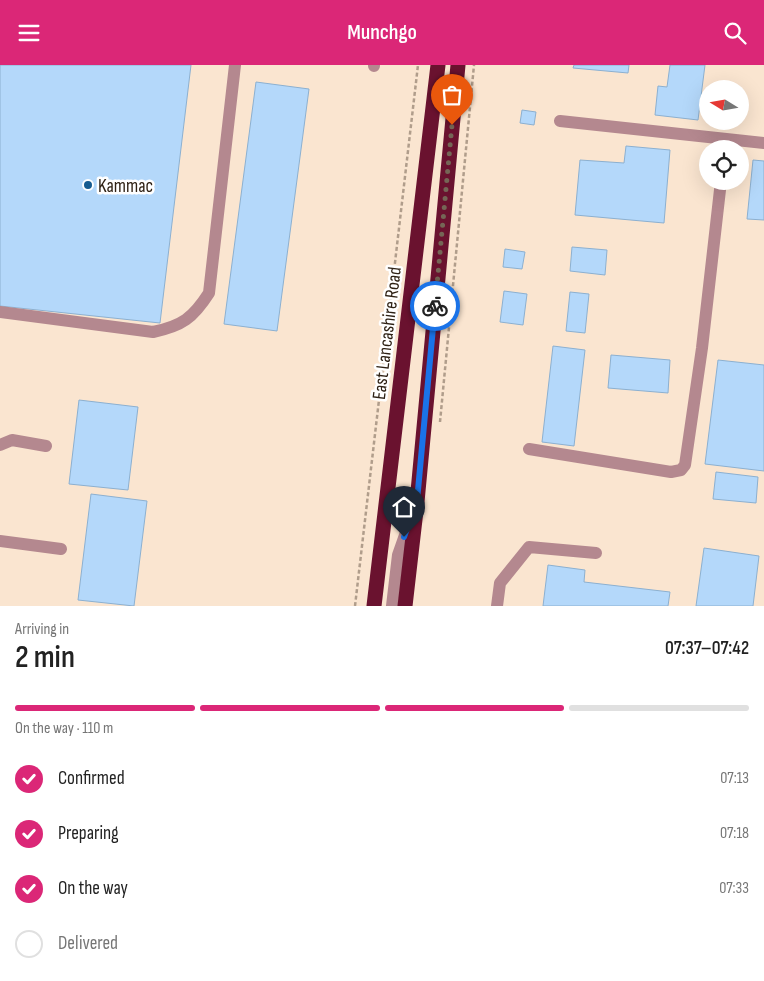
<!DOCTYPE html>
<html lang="en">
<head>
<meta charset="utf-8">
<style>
  body { margin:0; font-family:"Sofia Sans Condensed",sans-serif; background:#f2f2f2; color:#222; height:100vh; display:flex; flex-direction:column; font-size:19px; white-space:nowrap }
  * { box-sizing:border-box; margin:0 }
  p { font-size:16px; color:#767676 }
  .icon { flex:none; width:28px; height:28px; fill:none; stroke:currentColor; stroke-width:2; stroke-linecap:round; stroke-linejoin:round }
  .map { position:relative; height:541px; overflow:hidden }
  .panel { display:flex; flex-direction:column; background:#fff; flex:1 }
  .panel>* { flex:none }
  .needle { width:32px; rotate:281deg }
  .fabs { position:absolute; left:699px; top:15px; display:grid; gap:10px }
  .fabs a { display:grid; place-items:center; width:50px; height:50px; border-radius:50%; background:#fff; box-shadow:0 5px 20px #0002; font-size:25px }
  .pin { position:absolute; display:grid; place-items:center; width:42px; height:42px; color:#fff; margin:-51px -21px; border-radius:50% 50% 50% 0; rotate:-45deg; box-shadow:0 0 5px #0007 }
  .pin .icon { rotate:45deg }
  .courier { position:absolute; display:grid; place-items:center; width:50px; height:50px; margin:-25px; border:4px solid #1a73e8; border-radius:50%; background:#fff; color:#222; box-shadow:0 1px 6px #0007 }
  .overview em { font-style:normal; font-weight:600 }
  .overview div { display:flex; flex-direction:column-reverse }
  .overview { display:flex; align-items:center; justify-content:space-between; height:85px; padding:0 15px }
  h1 { font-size:32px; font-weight:600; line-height:38px }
  .bar { display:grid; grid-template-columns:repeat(4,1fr); gap:8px 5px; align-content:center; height:60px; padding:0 15px }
  .bar i { height:6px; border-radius:4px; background:#e0e0e0 }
  .bar .selected { background:#db2777 }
  .bar p { grid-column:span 4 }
  ol { padding:0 15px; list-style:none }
  li { display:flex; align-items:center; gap:15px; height:55px }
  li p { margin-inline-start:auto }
  li .icon { padding:5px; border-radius:50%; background:#db2777; color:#fff; stroke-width:4 }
  li:last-child { color:#767676 }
  li i { width:28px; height:28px; border:2px solid #e0e0e0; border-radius:50% }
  header { display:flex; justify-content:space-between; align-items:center; height:65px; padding:0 15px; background:#db2777; color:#fff; font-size:22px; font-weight:600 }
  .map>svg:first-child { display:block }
  .building { fill:#b4d8fa; stroke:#8cb0d0 }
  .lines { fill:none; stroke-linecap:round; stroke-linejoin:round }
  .path { stroke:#b09d8b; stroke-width:2.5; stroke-dasharray:4 2.5; stroke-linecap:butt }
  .minor { stroke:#b4888f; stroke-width:12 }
  .highway { stroke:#6a122f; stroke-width:15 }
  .done { stroke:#756656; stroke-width:5; stroke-dasharray:0 9 }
  .route { stroke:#1a73e8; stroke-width:6 }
  .poi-dot { fill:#175c90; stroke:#fff; stroke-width:2 }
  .labels { text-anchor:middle; stroke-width:5; stroke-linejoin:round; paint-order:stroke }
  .poi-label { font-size:19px; fill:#2e2114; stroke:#fff; text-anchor:start }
  .street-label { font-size:19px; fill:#2e2114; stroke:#fff }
</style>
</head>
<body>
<header><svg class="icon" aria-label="menu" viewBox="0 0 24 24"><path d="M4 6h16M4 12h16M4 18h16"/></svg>Munchgo<svg class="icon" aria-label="search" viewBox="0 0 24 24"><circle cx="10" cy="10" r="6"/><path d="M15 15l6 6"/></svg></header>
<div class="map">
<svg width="764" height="541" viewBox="0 0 764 541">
  <rect width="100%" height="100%" fill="#fae5d0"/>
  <!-- building -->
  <path class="building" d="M0,0H191L160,258L0,241Z
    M574,0H629L628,8L573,3Z
    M670,0H705L698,55L655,50L658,21L667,22Z
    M256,17L309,24L277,266L224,259Z
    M522,45L536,47L534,60L520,58Z
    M626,81L670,85L664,158L575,150L580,95L624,98Z
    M753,95L764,96V155L747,154Z
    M572,182L607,185L605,210L570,206Z
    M505,184L525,187L522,204L503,202Z
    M504,226L527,229L523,260L500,257Z
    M570,227L589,229L585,268L566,266Z
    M553,281L585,285L574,381L542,377Z
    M611,290L670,295L668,328L608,323Z
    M718,295L764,300V406L705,399Z
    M79,335L138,342L128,425L69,419Z
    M716,407L758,412L756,438L713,434Z
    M91,429L147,436L134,541L78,535Z
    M704,483L759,491L753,541H696Z
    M548,500L585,505L584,517L670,527L668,541H543Z"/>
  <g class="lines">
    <!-- path -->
    <path class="path" d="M440,357L474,0
      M355,541L418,0"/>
    <!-- minor -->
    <path class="minor" d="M374,1V0
      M560,56L764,78
      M0,247L153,267C182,261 193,253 209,228L235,0
      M0,380L12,375L46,381
      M529,384L671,407L681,405L685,400L702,283L721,116
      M0,476L61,484
      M392,541L398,490L411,453
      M497,541L500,518L529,482L596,488"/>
    <!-- highway -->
    <path class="highway" d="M374,541L438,0
      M405,541L417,437L458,0"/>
  </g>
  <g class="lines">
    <!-- done -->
    <path class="done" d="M435,241L452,60"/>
    <!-- route -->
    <path class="route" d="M404,472L417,436L435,241"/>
  </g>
  <!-- markers -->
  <circle class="poi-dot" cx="88" cy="120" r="5"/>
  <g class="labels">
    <!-- poi labels -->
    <g class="poi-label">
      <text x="98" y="127">Kammac</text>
    </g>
    <!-- street labels -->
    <g class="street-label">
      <text transform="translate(386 268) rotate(-83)" y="7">East Lancashire Road</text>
    </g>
  </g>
</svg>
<div class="fabs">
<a><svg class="needle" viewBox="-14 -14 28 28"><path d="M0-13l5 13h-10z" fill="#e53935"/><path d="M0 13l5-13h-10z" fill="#767676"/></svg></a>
<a><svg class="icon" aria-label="locate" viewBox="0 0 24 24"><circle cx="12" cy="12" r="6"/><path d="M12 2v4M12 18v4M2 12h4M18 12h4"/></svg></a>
</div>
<div class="pin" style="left:452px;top:60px;background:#ea580c"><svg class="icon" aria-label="bag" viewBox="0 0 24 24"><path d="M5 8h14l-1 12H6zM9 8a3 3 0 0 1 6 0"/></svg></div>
<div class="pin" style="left:404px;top:472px;background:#1f2937"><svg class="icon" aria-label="home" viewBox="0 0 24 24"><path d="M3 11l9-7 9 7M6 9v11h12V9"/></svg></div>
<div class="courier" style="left:435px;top:241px"><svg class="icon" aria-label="bike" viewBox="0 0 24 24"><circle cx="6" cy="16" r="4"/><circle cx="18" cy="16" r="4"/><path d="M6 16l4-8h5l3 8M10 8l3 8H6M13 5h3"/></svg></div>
</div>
<section class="panel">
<div class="overview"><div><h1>2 min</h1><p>Arriving in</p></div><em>07:37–07:42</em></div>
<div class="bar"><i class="selected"></i><i class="selected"></i><i class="selected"></i><i></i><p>On the way · 110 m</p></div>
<ol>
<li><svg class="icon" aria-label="check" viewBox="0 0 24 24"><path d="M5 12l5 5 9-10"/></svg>Confirmed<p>07:13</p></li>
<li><svg class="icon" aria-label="check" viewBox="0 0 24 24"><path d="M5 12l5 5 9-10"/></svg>Preparing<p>07:18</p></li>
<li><svg class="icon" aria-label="check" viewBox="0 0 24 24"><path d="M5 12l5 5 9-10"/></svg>On the way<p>07:33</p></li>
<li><i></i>Delivered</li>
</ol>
</section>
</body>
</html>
